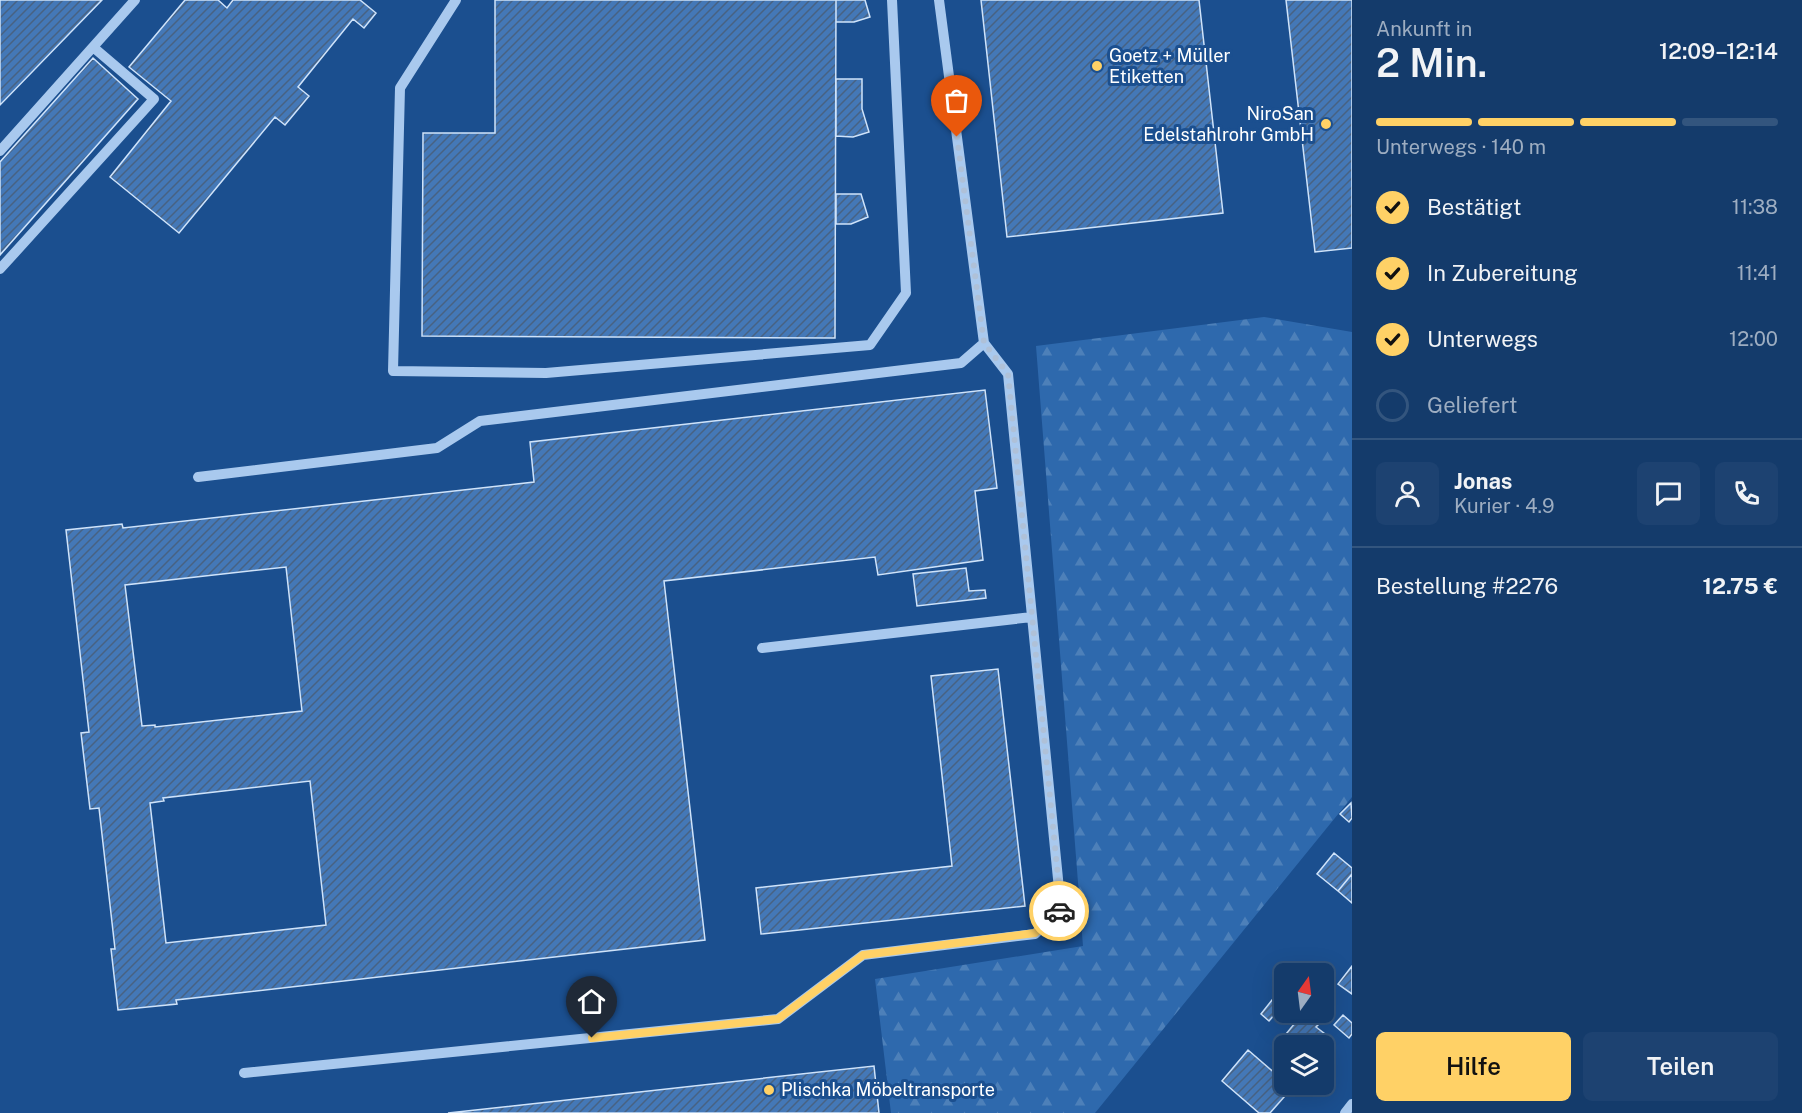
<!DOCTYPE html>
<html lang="de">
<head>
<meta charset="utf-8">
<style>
  body { margin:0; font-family:"Public Sans",sans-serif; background:#1d4271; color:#f1f3f6; height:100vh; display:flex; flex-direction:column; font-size:22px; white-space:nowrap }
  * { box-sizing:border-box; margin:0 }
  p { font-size:20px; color:#9dadc1 }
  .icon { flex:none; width:33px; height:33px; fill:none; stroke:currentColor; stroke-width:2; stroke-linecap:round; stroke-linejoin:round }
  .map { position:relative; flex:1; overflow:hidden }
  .sheet { display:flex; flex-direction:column; background:#143b6b; width:450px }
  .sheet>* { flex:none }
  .needle { width:39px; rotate:14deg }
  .tools { position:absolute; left:1274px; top:963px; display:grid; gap:12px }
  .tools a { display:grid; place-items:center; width:60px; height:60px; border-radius:9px; background:#143b6b; box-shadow:0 6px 24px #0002,0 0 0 2px #33557e; font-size:30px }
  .pin { position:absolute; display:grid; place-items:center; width:51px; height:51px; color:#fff; margin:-62px -26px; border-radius:50% 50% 50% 0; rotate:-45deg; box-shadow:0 0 6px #0007 }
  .pin .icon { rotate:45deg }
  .courier { position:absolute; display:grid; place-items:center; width:60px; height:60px; margin:-30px; border:4px solid #ffd166; border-radius:50%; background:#fff; color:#222; box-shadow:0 2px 8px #0007 }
  .overview em { font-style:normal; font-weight:600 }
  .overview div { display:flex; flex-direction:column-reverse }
  .overview { display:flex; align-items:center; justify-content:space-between; height:102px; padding:0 24px }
  h1 { font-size:39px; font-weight:600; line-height:45px }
  .bar { display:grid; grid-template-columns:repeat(4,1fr); gap:9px 6px; align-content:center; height:72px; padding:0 24px }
  .bar i { height:8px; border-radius:4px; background:#33557e }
  .bar .on { background:#ffd166 }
  .bar p { grid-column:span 4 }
  .line { display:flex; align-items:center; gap:15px; padding:0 24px; border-top:2px solid #33557e }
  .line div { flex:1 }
  .round { display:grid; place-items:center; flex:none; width:63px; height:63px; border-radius:9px; background:#1d4271 }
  ol { padding:0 24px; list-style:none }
  li { display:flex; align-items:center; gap:18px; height:66px }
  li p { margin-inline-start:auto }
  li .icon { padding:6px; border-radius:50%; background:#ffd166; color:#111; stroke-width:4 }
  li:last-child { color:#9dadc1 }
  li i { width:33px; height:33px; border:3px solid #33557e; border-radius:50% }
  .primary-button { display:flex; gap:12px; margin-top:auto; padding:12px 24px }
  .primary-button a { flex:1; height:69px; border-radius:9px; background:#ffd166; color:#111; font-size:24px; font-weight:600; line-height:69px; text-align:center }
  .primary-button a+a { background:#1d4271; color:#f1f3f6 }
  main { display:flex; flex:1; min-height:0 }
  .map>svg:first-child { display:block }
  .forest { fill:url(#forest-firs) }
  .building { fill:url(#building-hatch); stroke:#cfe3fa; stroke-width:1.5; fill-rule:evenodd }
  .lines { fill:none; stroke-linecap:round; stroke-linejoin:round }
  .minor { stroke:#a9c9ee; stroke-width:10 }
  .done { stroke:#afc1d8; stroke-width:6; stroke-dasharray:0 10.8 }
  .route { stroke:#ffd166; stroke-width:8 }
  .poi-dot { fill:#ffd166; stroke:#1b4f8f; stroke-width:2 }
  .labels { text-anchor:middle; stroke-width:6; stroke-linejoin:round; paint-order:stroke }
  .poi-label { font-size:18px; fill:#fff; stroke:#1b4f8f; text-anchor:start }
</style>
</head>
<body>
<main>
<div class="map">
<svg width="1352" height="1113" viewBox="0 0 1352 1113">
  <defs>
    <pattern id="forest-firs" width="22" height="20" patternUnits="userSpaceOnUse" patternTransform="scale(1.5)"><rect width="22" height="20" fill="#2e69ad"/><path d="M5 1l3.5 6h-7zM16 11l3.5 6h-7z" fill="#4d80b9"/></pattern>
    <pattern id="building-hatch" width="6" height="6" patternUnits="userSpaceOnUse" patternTransform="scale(1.5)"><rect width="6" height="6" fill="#4478b7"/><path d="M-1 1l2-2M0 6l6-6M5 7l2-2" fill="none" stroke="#486282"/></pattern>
  </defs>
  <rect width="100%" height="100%" fill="#1b4f8f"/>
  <!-- forest -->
  <path class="forest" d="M1264,317L1352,332V797L1095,1113H891L875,979L1083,946L1036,346Z"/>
  <!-- building -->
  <path class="building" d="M0,0H102L0,105Z
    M185,0H218L227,8L233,0H360L376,13L364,28L353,19L298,87L309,96L285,125L275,117L179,233L110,177L171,101L129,67Z
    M495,0H836L835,338L422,336L423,133H495Z
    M836,0H865L870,17L854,22H836Z
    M981,0H1199L1223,213L1007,237Z
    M1286,0H1352V248L1315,252Z
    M93,58L138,99L0,255V162Z
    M836,79H862V109L869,132L853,137L836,136Z
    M836,194H861L868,217L851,224H836Z
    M985,390L997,488L975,491L983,560L878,575L875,557L664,581L705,940L176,1000L177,1004L118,1010L111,949H115L99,808L90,809L81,733L89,732L66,530L122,524L123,528L534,482L530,442ZM286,567L302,711L155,727V725L142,726L125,585ZM310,781L326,925L166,943L150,803L164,801L163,798Z
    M966,568L969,591L985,590L986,598L917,606L913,574Z
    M998,669L1025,906L761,934L756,888L952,866L931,676Z
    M1351,803L1352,818L1349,822L1340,814Z
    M1334,853L1352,868V874L1338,891L1317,874Z
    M1352,874V903L1338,891Z
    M1352,966V994L1338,984Z
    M1272,1000L1281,1007L1269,1021L1261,1014Z
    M1304,1012H1311L1322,1021L1316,1027L1325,1034L1316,1046H1290L1282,1039Z
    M1343,1015L1352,1023V1034L1349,1038L1334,1025Z
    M1248,1050L1284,1081V1084L1292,1088L1270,1113H1259L1222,1081Z
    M874,1066L879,1113H448Z"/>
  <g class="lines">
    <!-- minor -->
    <path class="minor" d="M456,0L400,88L393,371L546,373L870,345L906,293L892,0
      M0,151L135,0
      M0,269L154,99L93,47
      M198,477L437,448L480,421L961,363L984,343
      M762,648L1032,617
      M244,1073L778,1019L863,955L1035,934L1061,909L1008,374L984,343L939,0
      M1345,1113L1352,1104"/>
  </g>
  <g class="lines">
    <!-- done -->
    <path class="done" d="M957,137L984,343L1008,374L1059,887V911"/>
    <!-- route -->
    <path class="route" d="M592,1038L778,1019L863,955L1035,933L1059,911"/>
  </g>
  <!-- markers -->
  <g class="poi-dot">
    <circle cx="1097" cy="66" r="6"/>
    <circle cx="1326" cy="124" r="6"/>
    <circle cx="769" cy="1090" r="6"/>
  </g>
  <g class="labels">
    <!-- poi labels -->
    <g class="poi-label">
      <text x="1109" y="62">Goetz + Müller<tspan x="1109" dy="21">Etiketten</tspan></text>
      <text x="1314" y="120" text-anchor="end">NiroSan<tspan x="1314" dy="21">Edelstahlrohr GmbH</tspan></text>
      <text x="781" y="1096">Plischka Möbeltransporte</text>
    </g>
  </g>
</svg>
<div class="tools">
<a><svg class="needle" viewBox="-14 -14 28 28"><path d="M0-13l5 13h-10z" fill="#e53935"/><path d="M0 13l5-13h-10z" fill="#9dadc1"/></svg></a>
<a><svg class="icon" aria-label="layers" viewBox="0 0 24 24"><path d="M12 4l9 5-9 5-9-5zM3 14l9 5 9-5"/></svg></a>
</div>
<div class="pin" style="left:957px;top:137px;background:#ea580c"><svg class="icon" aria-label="bag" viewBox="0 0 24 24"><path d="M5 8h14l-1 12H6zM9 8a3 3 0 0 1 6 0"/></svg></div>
<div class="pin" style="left:592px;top:1038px;background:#1f2937"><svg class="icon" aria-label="home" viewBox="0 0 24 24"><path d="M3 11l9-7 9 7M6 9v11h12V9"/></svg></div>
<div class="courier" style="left:1059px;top:911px"><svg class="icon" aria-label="car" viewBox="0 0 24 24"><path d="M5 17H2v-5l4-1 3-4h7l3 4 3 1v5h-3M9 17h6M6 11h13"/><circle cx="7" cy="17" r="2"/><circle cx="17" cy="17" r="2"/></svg></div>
</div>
<section class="sheet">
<div class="overview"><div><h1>2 Min.</h1><p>Ankunft in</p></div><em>12:09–12:14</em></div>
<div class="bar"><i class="on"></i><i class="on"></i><i class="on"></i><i></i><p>Unterwegs · 140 m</p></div>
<ol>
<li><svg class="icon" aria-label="check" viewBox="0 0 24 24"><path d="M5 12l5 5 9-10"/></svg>Bestätigt<p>11:38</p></li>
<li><svg class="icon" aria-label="check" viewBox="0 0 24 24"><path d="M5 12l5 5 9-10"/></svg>In Zubereitung<p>11:41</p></li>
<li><svg class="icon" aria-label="check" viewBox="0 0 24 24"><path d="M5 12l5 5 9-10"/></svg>Unterwegs<p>12:00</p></li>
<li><i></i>Geliefert</li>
</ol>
<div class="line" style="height:108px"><a class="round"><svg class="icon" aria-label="person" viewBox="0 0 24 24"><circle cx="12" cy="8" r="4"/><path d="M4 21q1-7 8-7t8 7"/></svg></a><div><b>Jonas</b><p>Kurier · 4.9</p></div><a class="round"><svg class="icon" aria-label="chat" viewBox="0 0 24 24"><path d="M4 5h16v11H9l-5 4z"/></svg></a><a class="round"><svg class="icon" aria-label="phone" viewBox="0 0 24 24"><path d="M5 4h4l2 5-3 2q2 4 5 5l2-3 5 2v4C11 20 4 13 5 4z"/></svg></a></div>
<div class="line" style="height:78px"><div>Bestellung #2276</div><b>12.75 €</b></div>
<div class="primary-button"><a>Hilfe</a><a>Teilen</a></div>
</section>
</main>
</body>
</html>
